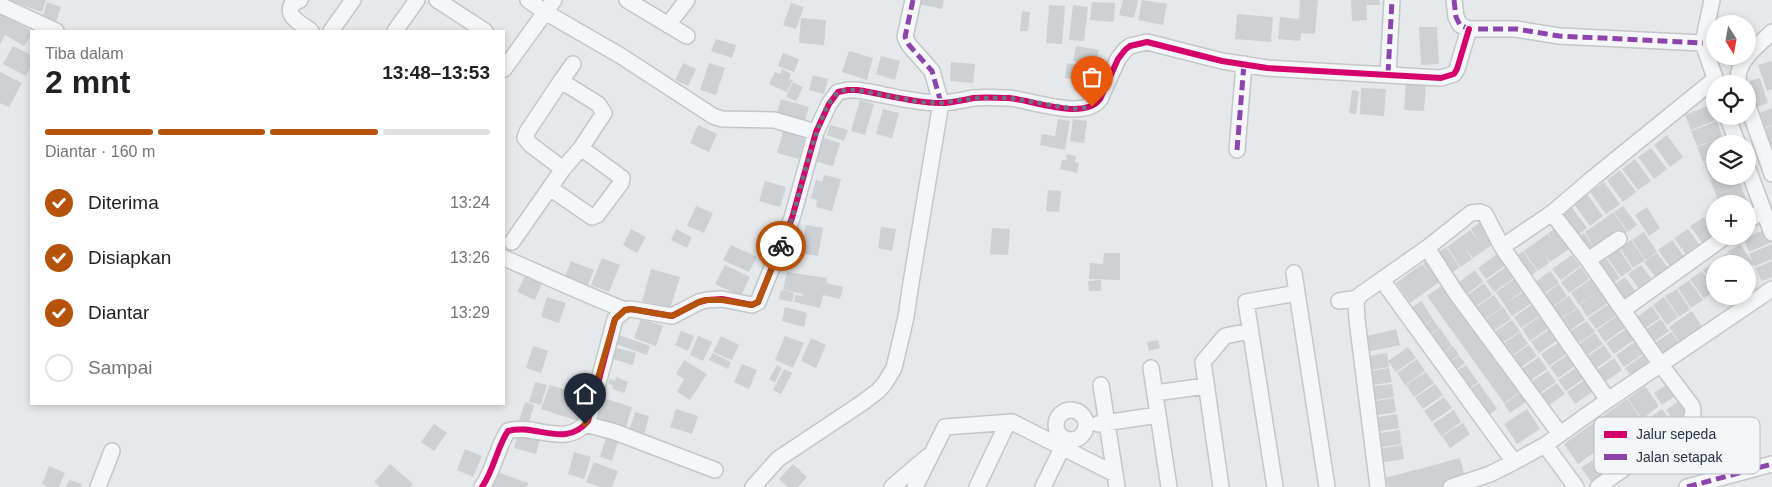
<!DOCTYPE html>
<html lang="id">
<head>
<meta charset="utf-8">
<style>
  body { margin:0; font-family:Arial,sans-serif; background:#f2f2f2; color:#202124; height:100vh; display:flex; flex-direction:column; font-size:19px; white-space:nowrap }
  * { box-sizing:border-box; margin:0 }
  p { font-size:16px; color:#757577 }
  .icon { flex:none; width:28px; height:28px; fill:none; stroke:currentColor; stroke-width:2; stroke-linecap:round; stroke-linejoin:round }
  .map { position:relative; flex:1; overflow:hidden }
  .sheet { position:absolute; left:30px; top:30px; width:475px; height:375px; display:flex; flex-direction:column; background:#fff; border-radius:0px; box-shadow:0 2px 8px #0003 }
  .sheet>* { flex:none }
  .needle { width:32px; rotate:169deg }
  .buttons { position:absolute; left:1706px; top:15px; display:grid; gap:10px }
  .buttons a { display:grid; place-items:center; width:50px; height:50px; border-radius:50%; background:#fff; box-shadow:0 2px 8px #0003; font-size:25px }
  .pin { position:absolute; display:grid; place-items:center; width:42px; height:42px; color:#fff; margin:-51px -21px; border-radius:50% 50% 50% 0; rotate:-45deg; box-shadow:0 0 5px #0007 }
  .pin .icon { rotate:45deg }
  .courier { position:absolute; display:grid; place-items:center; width:50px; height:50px; margin:-25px; border:4px solid #b45309; border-radius:50%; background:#fff; color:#222; box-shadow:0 1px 6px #0007 }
  .headline em { font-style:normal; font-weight:600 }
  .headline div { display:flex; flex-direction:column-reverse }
  .headline { display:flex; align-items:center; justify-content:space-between; height:85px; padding:0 15px }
  h1 { font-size:32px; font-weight:600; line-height:38px }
  .bar { display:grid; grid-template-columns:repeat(4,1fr); gap:8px 5px; align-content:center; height:60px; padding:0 15px }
  .bar i { height:6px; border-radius:4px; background:#e0e0e0 }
  .bar .selected { background:#b45309 }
  .bar p { grid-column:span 4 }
  ol { padding:0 15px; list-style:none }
  li { display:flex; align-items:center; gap:15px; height:55px }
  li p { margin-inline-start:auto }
  li .icon { padding:5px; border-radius:50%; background:#b45309; color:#fff; stroke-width:4 }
  li:last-child { color:#757577 }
  li i { width:28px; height:28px; border:2px solid #e0e0e0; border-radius:50% }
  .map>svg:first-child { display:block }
  .building { fill:#ced0d3 }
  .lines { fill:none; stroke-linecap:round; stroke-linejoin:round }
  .minor-casing { stroke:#c4c6c8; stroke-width:18 }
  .minor { stroke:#f5f6f7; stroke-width:15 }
  .quiet { stroke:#8e44ad; stroke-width:5; stroke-dasharray:10 5; stroke-linecap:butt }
  .cycleway-casing { stroke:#f4f6f9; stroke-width:9 }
  .cycleway { stroke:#d6006c; stroke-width:6 }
  .done { stroke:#6c737f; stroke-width:5; stroke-dasharray:0 9 }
  .route { stroke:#b45309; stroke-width:6 }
  .key { fill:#f4f6f9; stroke:#b8bcc3; stroke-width:1 }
  .key-label { font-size:14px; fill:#2b3445 }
</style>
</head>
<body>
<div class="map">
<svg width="1772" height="487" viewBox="0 0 1772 487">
  <rect width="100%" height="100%" fill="#e6e8ea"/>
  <!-- building -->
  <path class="building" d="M7,0H46L42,12Z
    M915,0H944L942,9L914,3Z
    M1123,0H1138L1134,18L1119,15Z
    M1142,0L1167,4L1163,25L1138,20Z
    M1300,0H1318L1315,34L1301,33L1300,41L1278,39L1280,17L1299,19Z
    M1351,0H1379L1380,5H1366L1367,20L1352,21Z
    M47,2L61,7L54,28L41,24Z
    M1092,2L1115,3L1114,22L1090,20Z
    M791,3L804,7L796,29L783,25Z
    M1049,5L1065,6L1062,44L1046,43Z
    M1073,5L1088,7L1084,41L1069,40Z
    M1022,11L1030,12L1028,31H1020Z
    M0,12L31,31V35L24,46L5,35L0,44Z
    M1237,14L1273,17L1271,42L1235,39Z
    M801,18L826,20L824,45L799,43Z
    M1419,27H1437L1439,64L1421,65Z
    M716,39L736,45L732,58L711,51Z
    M13,46L31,55V65L26,76L3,64Z
    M1076,46L1099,50L1093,80L1076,76L1079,62L1073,61Z
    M849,51L873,58L867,80L842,72Z
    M783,53L799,59L794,72L778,66Z
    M881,56L900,61L895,80L876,74Z
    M1772,61V89L1767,91L1758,65Z
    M951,62L975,64L973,83L950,81Z
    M683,63L696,69L688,86L675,80Z
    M709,63L725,68L716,95L700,90Z
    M1067,63L1077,65L1075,80L1065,78Z
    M782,69L791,74L789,79L793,80L787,92L769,84L775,72L780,74Z
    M0,72L22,83L9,107L0,103Z
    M813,75L828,79L824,94L809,90Z
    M1760,78L1768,103L1753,108L1748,93V84L1742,83Z
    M1406,80L1426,81L1424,111L1404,110Z
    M793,82L803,87L796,101L786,97Z
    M1361,88L1386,89L1384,116L1360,114Z
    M1352,90L1359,91L1356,114L1349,113Z
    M781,99L809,107L804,124L776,116Z
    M860,100L874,104L865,135L851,131Z
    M1710,105L1716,120L1691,130L1685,115Z
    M1772,108V125L1758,131L1752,116Z
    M883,109L899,113L892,138L876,134Z
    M1058,119L1070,121L1065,150L1040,145L1042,134L1055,136Z
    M1073,119L1087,121L1084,143L1070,141Z
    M1717,121L1722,137L1697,146L1691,131Z
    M698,125L717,134L709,152L690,143Z
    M830,125L848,130L844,141L827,135Z
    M1772,126V144L1764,147L1758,132Z
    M784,128L806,134L799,159L777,153Z
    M1667,135L1683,157L1670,167L1654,145Z
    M821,137L840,143L833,166L814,161Z
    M1723,137L1725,144H1715V158L1703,162L1697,147Z
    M1651,148L1667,169L1654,179L1638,157Z
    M1067,154L1076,156L1075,162L1079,163L1077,173L1060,169L1062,160H1066Z
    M1635,159L1651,181L1638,190L1622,169Z
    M1715,159V176L1710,178L1704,163Z
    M1620,170L1636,192L1623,202L1607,180Z
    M824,175L841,179L832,211L816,207L817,200L811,198L816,180L822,182Z
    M1718,176H1738L1741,185L1716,195L1710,179Z
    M765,181L786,187L780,207L759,201Z
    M1604,182L1620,204L1606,214L1590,192Z
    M1741,186L1747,201L1740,204H1719L1716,195Z
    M1048,190L1061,191L1059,212L1046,211Z
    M1587,194L1603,216L1590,226L1574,204Z
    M696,206L713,213L704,233L687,226Z
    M1571,206L1587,228L1574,238L1558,216Z
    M1623,206L1637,225L1628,232L1614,212Z
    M1647,207L1660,228L1649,236L1635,215Z
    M1613,212L1627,232L1589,259L1575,239L1584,233L1593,246L1585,232L1604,219L1609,226L1604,219Z
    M1704,217L1715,233V236L1706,248L1690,226Z
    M1480,222L1495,243L1473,258L1464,247L1472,259L1461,267L1447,247L1470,230L1479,241L1471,229Z
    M806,225L823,228L818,256L800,253Z
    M1558,226L1572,247L1550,262L1545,256L1549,263L1538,271L1524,251L1547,234L1554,242L1548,234Z
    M881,227L896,229L892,251L878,248Z
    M992,228L1010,229L1008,255L990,254Z
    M631,229L646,237L637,253L623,245Z
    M676,229L692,237L687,248L671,240Z
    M1688,229L1704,251L1690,260L1674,238Z
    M1766,229L1772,242L1749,252L1744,239Z
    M1644,232L1657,252L1646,260L1632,240Z
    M1631,240L1645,260L1633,268L1620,248Z
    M1672,240L1688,262L1674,272L1658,250Z
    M1740,244L1754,264L1748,268V264H1736L1728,252Z
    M1772,244V259L1755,266L1749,254Z
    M731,245L757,257L749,272L723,260Z
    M1446,247L1460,267L1448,275L1435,255Z
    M1619,249L1632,269L1621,277L1607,257Z
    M1523,251L1537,271L1526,279L1512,259Z
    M1104,253H1120V280L1089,279L1090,263L1103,264Z
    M1657,253L1672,273L1659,282L1644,262Z
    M1727,253L1735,264H1718L1716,261Z
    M1497,254L1506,265L1486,279L1478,268Z
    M1572,255L1580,266L1561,280L1552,269Z
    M1432,257L1446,277L1410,303L1396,283L1422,264L1429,272L1423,263Z
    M602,258L620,265L609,292L591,285Z
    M1606,258L1620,278L1609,286L1595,266Z
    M571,261L594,270L586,290L563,281Z
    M1772,261V277L1762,281L1756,268Z
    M1715,262V288L1703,270Z
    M725,265L750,277L741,296L715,284Z
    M1641,265L1655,284L1642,293L1628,274Z
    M1506,267L1514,278L1494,292L1486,281Z
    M1581,267L1589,279L1569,293L1561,282Z
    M651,269L680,277L670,309L642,301Z
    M1475,270L1483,282L1464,296L1455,285Z
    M1550,271L1559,283L1539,297L1530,286Z
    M1702,271L1715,290L1704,299L1690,279Z
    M787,272L827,278L826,283L843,287L840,299L823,295L820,308L794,302L795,295L802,296L803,294L783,290Z
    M526,274L543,281L535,300L517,292Z
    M1625,277L1639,296L1626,306L1612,286Z
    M1516,278L1524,290L1504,304L1496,292Z
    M1591,279L1599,291L1579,305L1571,293Z
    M1101,280V291H1089L1088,281Z
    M1689,280L1703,300L1691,308L1678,288Z
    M1447,282L1460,300L1452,306L1460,300L1517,380L1509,386L1518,380L1524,389L1504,403L1427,296Z
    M1484,283L1492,295L1472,309L1464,298Z
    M1559,284L1567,296L1548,310L1539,299Z
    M1677,289L1690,309L1679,317L1665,296Z
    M781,290L794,293L792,302L779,299Z
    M1525,291L1533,302L1512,316L1504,304Z
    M1599,291L1608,303L1587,317L1580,305Z
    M1494,295L1502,307L1482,321L1474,309Z
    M1569,296L1577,308L1557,321L1549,310Z
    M547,297L566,303L559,323L541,317Z
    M1664,297L1678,317L1667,325L1653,305Z
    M1421,301L1433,319L1419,328L1407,311Z
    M1534,303L1542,314L1521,328L1514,317Z
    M1609,304L1617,315L1596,329L1588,318Z
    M1652,306L1660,318L1640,332L1632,321Z
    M785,307L807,313L804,327L782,321Z
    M1503,307L1511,319L1490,333L1483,321Z
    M1578,308L1585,320L1565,334L1557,322Z
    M1692,311L1705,331L1682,346L1669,327Z
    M1542,315L1550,327L1530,341L1522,329Z
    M1617,316L1625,328L1605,342L1597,330Z
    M641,319L663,326L656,346L634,338Z
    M1433,319L1439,328L1426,337L1420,329Z
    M1661,319L1669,331L1649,345L1641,333Z
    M1512,320L1520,331L1499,345L1491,334Z
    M1587,321L1595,332L1574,346L1566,334Z
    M1440,328L1452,346L1439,355L1426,338Z
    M1551,328L1559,339L1539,353L1531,342Z
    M1396,329L1400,345L1367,352L1363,337Z
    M1626,329L1634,340L1614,354L1606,343Z
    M681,331L694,336L688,351L675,345Z
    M1520,332L1528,344L1508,358L1500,346Z
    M1671,332L1679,343L1659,358L1651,346Z
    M613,333L650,346L647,355L610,342Z
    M1595,333L1603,344L1583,358L1575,347Z
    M698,336L712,342L703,361L690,355Z
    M721,336L739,345L732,360L713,352Z
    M785,336L804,343L793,368L775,360Z
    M811,338L826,345L816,368L801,361Z
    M1158,340L1160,348L1149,351L1147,342Z
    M1561,341L1569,352L1549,366L1541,354Z
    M1636,341L1644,353L1624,367L1616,355Z
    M1529,345L1537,356L1517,370L1509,358Z
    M1604,345L1612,357L1592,371L1584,359Z
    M533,346L548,351L541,373L526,368Z
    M609,346L636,353L633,365L606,357Z
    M1453,346L1459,355L1446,364L1440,355Z
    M1408,347L1416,358L1396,372L1388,361Z
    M713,353L731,362L728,369L709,360Z
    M1387,353L1389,367L1365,371L1363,357Z
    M1570,353L1578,364L1558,378L1550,367Z
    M1645,354L1653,365L1633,379L1625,368Z
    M1459,356L1465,363L1452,373L1446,365Z
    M1539,357L1547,369L1527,383L1519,371Z
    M1614,358L1622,370L1602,384L1594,372Z
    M1417,359L1425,371L1405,385L1397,373Z
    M684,360L707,374L690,400L677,392L684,379L676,374Z
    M742,364L757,370L749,389L734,382Z
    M777,365L782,368L775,382L769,379Z
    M1466,365L1478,382L1465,391L1452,374Z
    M1579,366L1586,377L1566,391L1558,380Z
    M1389,368L1392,382L1367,386L1365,372Z
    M784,369L792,373L781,394L773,390Z
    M1548,371L1556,382L1536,396L1528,384Z
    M1426,372L1434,383L1414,397L1406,385Z
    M616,377L628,382L624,393L612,389L613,386L608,383L610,379L615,381Z
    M1588,378L1595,390L1575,404L1567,392Z
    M535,382L547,385L541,405L529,402Z
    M1479,383L1497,409L1484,419L1465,392Z
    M1557,383L1565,394L1545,408L1537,397Z
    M1392,384L1394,397L1370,401L1368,387Z
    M1435,384L1443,395L1423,409L1415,398Z
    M550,385L586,396L578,421L541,409Z
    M1666,385L1675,396L1662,405L1654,393Z
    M1645,386L1659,406L1642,419L1628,399Z
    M1524,390L1530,399L1510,413L1504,404Z
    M597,396L632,407L624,434L589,423Z
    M1444,397L1452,408L1432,422L1424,411Z
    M1394,398L1396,412L1372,416L1370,402Z
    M1627,399L1641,419L1578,464L1564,444Z
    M1679,401L1687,413L1675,422L1666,410Z
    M525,402L534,405L529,423L519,420Z
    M676,409L698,416L692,434L670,427Z
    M1527,409L1540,429L1517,444L1504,424Z
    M1662,409L1676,428L1614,475L1600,455L1617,442L1623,450L1617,441Z
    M1454,410L1461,422L1441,436L1433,424Z
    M635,412L649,416L644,435L629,431Z
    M1397,414L1399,428L1375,432L1373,418Z
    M1463,423L1470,434L1450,448L1442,436Z
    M434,424L447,433L434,451L421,442Z
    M1400,430L1401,444L1377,448L1375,434Z
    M518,432L540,438L536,454L514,448Z
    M608,432L620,436L612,461L600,457Z
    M1402,445L1404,459L1380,463L1378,449Z
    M465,449L482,456L473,477L457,470Z
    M574,452L591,457L584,479L568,474Z
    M1599,456L1613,475L1595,487L1581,468Z
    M1460,458L1466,482L1448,487H1388L1385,478Z
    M594,462L618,471L612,487H600L586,482Z
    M390,464L413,484L410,487H380L374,482Z
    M793,464L807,477L798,487H788L779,479Z
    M49,466L65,473L59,487H49L42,484Z
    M497,472L528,483L527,487H492Z
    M69,480L82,484L81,487H66Z"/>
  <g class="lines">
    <!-- minor casing -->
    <g class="minor-casing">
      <path id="minor" d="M300,0L292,4C285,17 302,24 311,31
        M437,0L485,31
        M528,0L545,12L621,56L713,116L722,119L774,120L816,132
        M627,0L687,36
        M1454,0L1456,17L1460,25L1469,29H1516L1559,36L1703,43
        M1712,0L1703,43L1717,84
        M0,5L56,31
        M668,25L687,0
        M331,31L353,0
        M395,31L417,0
        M504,69L554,0
        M1388,74L1392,0
        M561,81L573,64
        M1739,84C1733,63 1759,45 1772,32
        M1748,106L1772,174
        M1727,116L1738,144
        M1237,150L1244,64
        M1748,169L1772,233
        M550,188L589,215L592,217L597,215L621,183L622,178L581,148
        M1552,213L1588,260L1661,365L1692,406C1694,413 1693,416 1689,422L1598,487
        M1748,221L1763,210
        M512,242L563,169L581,148L604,113L598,104L561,81L527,132L525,138L531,145L563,169
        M1502,247L1552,213L1593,178L1715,79
        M1427,248L1456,293L1560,434
        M504,258C544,275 584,294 625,310
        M1588,260L1619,239
        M1294,273L1327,487
        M1382,280L1514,462L1545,445L1608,400L1772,289
        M1339,301L1358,298
        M1623,310L1726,236
        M1151,368L1169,487
        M1101,385L1117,487
        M1155,393L1206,386
        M1056 425a15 15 0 1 1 30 0a15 15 0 1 1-30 0Z
        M585,424L615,432L715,470
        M1098,424L1158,415
        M1545,445L1576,487
        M98,487L112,451
        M482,487C494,470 497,447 508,431C535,423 566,449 588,421L615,319L625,310L631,309L672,316L699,302L707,300L722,299L752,305L758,302L792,218L816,132L829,104L838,92L848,90H857C884,94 912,103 940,103C951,103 963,100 974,98C985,97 997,98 1009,98C1032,100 1084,121 1100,99L1118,59L1125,50L1130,46L1147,42L1222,61L1267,68L1441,78L1454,74L1457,69L1469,29
        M753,487L778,459L862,403L878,391L885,383L894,368L906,317L911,283L941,103L932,71L909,45L905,37L913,0
        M892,487L927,457
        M915,487L945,427L1012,422L1115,474
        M977,487L1008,422
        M1043,487L1066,440
        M1221,487L1203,362L1225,336L1250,331
        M1275,487L1246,302L1297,293
        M1378,487L1357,320L1356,302L1360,295L1427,248L1471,213L1480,212L1485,214L1502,247L1608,400
        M1451,487L1490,474L1514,462
        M1687,487L1772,464"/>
    </g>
    <!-- minor -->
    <use href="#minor" class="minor"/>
    <!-- quiet -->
    <path class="quiet" d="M913,0L905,37L909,45L932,71L941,103
      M1454,0L1456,17L1460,25L1469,29H1516L1559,36L1703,43
      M1388,74L1392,0
      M1237,150L1244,64
      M1687,487L1772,464"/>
    <!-- cycleway casing -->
    <g class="cycleway-casing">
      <path id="cycleway" d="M482,487C494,470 497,447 508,431C535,423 566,449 588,421L615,319L625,310L631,309L672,316L699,302L707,300L722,299L752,305L758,302L792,218L816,132L829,104L838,92L848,90H857C884,94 912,103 940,103C951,103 963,100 974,98C985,97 997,98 1009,98C1032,100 1084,121 1100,99L1118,59L1125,50L1130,46L1147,42L1222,61L1267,68L1441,78L1454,74L1457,69L1469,29"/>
    </g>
    <!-- cycleway -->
    <use href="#cycleway" class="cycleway"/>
  </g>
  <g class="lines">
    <!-- done -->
    <path class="done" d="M781,246C785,237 789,227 792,218C800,194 819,103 838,93C843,89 851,90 857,90L920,102L941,103L975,98H1010L1074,109L1092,107"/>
    <!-- route -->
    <path class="route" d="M585,424L590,414L597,381L615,319L625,310L631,309L672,316L699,302L706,300H722L752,305L758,302L781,246"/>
  </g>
  <!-- legend -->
  <rect x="1594" y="417" width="166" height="57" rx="8" class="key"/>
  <rect x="1604" y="431" width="23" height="7" fill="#d6006c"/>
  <rect x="1604" y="454" width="23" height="6" fill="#8e44ad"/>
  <g class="key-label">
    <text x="1636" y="439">Jalur sepeda</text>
    <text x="1636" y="462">Jalan setapak</text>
  </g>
</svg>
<div class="buttons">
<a><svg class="needle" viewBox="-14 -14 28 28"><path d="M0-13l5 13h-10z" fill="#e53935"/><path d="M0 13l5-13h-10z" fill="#757577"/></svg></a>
<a><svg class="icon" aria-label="locate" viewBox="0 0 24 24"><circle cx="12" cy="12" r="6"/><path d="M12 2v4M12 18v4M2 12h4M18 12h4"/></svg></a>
<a><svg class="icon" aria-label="layers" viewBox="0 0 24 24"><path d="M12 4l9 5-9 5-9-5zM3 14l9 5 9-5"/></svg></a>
<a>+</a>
<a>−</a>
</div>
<div class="pin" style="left:1092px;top:107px;background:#ea580c"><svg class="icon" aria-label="bag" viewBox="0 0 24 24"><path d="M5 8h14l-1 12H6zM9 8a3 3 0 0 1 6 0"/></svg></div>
<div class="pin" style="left:585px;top:424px;background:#1f2937"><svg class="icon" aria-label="home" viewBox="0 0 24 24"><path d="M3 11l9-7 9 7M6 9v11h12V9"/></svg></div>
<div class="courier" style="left:781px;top:246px"><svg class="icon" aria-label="bike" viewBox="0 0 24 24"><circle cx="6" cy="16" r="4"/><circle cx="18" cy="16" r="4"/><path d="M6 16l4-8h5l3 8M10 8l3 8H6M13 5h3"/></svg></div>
<section class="sheet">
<div class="headline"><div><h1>2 mnt</h1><p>Tiba dalam</p></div><em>13:48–13:53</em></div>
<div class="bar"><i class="selected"></i><i class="selected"></i><i class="selected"></i><i></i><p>Diantar · 160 m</p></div>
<ol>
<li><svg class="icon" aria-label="check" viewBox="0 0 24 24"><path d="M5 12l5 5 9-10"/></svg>Diterima<p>13:24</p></li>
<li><svg class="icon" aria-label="check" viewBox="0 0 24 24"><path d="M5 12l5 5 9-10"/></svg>Disiapkan<p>13:26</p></li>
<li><svg class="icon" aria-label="check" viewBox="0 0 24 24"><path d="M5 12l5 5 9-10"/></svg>Diantar<p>13:29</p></li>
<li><i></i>Sampai</li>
</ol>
</section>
</div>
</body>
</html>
